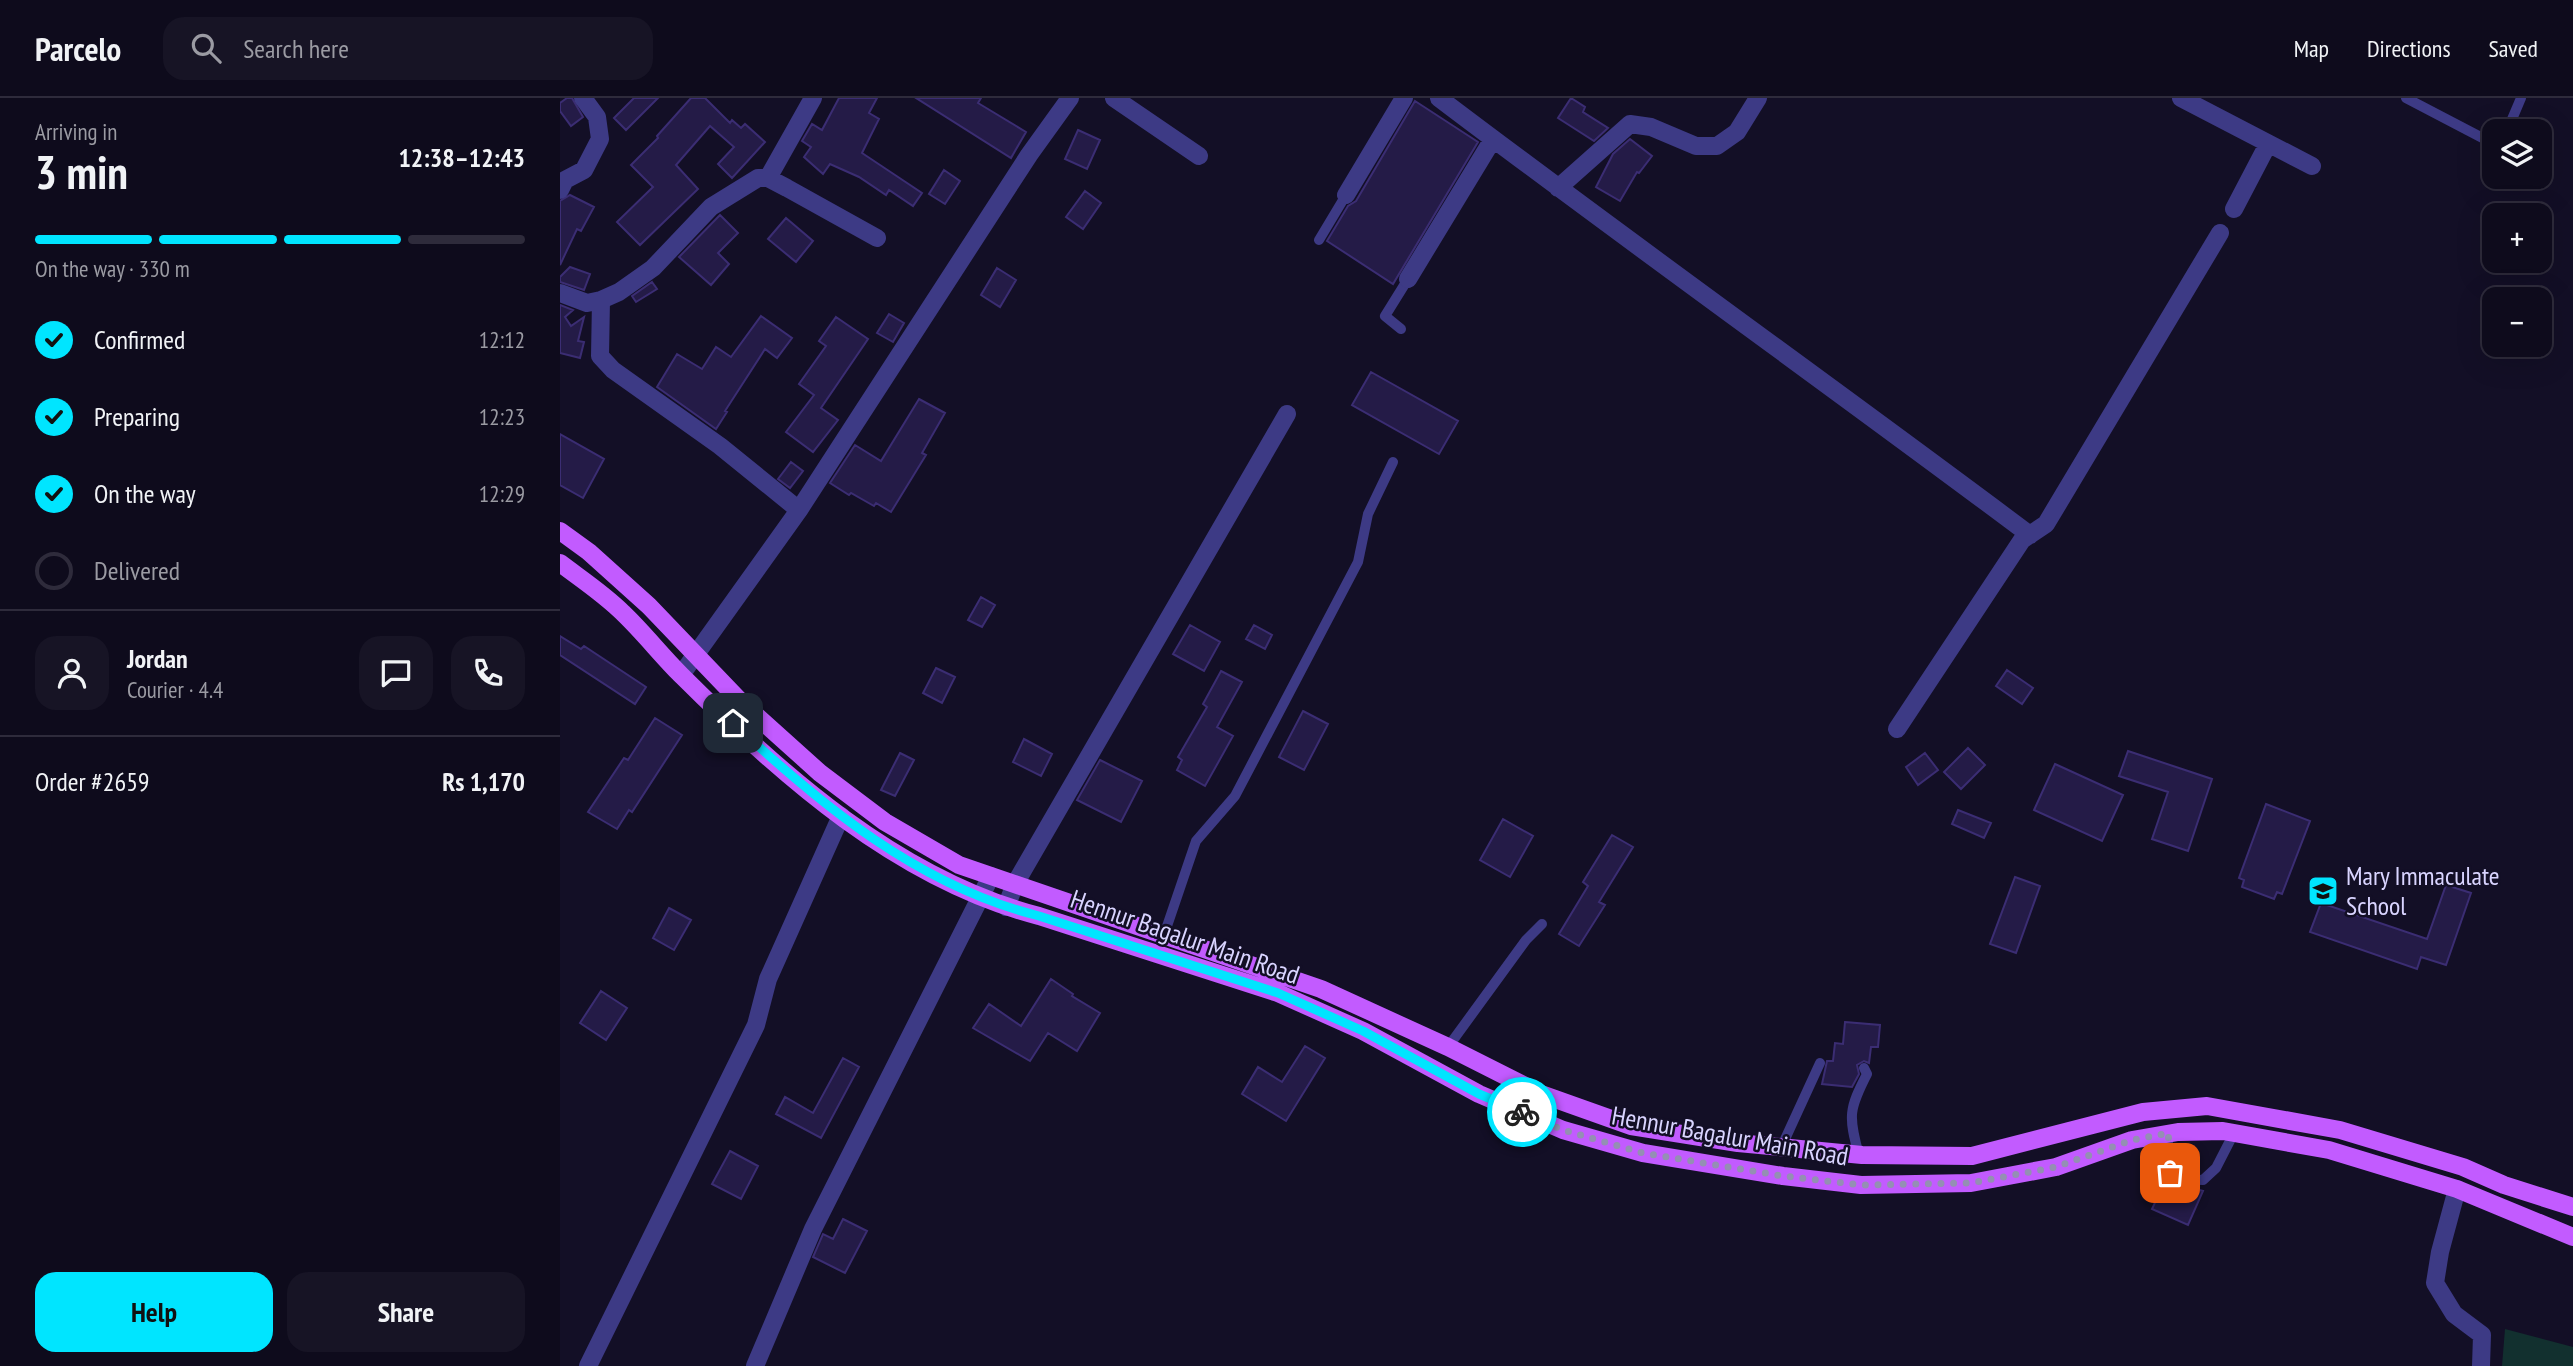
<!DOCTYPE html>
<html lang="en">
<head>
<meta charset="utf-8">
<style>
  body { margin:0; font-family:"PT Sans Narrow",sans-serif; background:#171425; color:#f1f3f6; height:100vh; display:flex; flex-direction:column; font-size:26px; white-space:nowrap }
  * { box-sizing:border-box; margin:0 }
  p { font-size:23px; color:#9b9ba3 }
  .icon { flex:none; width:38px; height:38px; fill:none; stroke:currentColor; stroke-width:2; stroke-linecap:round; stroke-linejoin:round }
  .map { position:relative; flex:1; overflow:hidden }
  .side { display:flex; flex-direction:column; background:#0e0b1c; width:560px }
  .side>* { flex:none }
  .controls { position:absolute; left:1922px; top:21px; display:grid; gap:14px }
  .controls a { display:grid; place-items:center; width:70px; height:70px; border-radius:14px; background:#0e0b1c; box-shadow:0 7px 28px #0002,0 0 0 2px #2e2b3b; font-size:35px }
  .pin { position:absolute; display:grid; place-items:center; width:60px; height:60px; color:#fff; margin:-30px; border-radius:14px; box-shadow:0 4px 10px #0006 }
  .courier { position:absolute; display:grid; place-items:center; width:70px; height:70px; margin:-35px; border:5px solid #00e5ff; border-radius:50%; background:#fff; color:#222; box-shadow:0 2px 9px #0007 }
  .summary em { font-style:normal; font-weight:700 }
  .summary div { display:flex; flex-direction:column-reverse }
  .summary { display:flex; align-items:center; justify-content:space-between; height:119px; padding:0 35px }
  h1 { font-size:46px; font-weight:700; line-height:52px }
  .bar { display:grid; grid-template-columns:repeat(4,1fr); gap:10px 7px; align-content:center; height:84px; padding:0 35px }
  .bar i { height:9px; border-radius:5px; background:#2e2b3b }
  .bar .on { background:#00e5ff }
  .bar p { grid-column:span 4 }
  .line { display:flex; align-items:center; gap:18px; padding:0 35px; border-top:2px solid #2e2b3b }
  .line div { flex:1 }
  .round { display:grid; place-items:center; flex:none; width:74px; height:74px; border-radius:21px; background:#171425 }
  ol { padding:0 35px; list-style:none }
  li { display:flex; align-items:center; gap:21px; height:77px }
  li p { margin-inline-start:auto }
  li .icon { padding:7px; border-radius:50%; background:#00e5ff; color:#111; stroke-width:4 }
  li:last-child { color:#9b9ba3 }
  li i { width:38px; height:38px; border:4px solid #2e2b3b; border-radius:50% }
  .button { display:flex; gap:14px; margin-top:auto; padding:14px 35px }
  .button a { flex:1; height:80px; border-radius:21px; background:#00e5ff; color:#111; font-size:28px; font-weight:700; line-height:80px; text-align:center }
  .button a+a { background:#171425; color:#f1f3f6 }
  header { display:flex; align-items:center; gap:42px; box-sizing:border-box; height:98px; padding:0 35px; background:#0e0b1c; border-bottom:2px solid #2e2b3b }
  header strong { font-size:33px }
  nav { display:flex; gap:38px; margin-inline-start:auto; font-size:24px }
  .search { width:490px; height:63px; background:#171425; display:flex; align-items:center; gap:18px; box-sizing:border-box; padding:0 24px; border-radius:21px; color:#9b9ba3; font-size:26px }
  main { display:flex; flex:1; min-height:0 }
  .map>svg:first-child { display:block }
  .green { fill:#12302f }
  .building { fill:#241b47; stroke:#3b2d73; stroke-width:2 }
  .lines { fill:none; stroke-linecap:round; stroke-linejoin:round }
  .service { stroke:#3d3a85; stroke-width:10 }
  .minor { stroke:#3d3a85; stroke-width:18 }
  .primary { stroke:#c25bff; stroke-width:18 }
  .done { stroke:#948fb3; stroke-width:7; stroke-dasharray:0 12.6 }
  .route { stroke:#00e5ff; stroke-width:9 }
  .labels { text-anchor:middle; stroke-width:5; stroke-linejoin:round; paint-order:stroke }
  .poi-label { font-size:26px; fill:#d9d4ff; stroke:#130f26; text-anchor:start }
  .street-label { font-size:26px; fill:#d9d4ff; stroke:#130f26 }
</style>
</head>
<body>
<header>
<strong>Parcelo</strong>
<div class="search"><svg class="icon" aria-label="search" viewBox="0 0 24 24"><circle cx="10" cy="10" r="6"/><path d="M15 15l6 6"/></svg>Search here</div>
<nav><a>Map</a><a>Directions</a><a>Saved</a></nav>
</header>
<main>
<section class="side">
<div class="summary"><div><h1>3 min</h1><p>Arriving in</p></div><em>12:38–12:43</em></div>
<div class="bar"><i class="on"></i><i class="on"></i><i class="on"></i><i></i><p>On the way · 330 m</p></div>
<ol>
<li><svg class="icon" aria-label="check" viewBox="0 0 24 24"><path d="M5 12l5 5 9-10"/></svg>Confirmed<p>12:12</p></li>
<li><svg class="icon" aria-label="check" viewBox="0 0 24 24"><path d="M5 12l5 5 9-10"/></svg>Preparing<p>12:23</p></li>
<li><svg class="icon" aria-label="check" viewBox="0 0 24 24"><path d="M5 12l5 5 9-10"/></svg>On the way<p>12:29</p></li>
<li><i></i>Delivered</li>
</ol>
<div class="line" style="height:126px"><a class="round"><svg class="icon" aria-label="person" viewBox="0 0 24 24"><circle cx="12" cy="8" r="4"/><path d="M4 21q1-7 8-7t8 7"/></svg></a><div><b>Jordan</b><p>Courier · 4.4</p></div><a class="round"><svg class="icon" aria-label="chat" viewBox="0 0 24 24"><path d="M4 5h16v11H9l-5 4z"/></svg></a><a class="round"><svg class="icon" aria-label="phone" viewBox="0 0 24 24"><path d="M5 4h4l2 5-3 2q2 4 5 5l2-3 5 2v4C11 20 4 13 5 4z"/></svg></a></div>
<div class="line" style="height:91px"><div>Order #2659</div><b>Rs 1,170</b></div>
<div class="button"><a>Help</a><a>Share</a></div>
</section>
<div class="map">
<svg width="2013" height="1268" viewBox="0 0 2013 1268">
  <rect width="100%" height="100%" fill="#130f26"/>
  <!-- green -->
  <path class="green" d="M1945,1231L2013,1249V1268H1942Z"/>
  <!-- building -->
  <path class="building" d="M7,0H12L23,19L11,28L0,13V5Z
    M74,0H98L66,32L54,20Z
    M131,0H145L170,25L172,22L181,30L185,26L205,44L172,80L158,66L174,49L150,28L116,67L138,91L80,147L57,124L93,89L71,67L98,40L97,38Z
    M279,0H317L309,15L319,21L302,55L362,95L353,108L329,92L326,97L299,79L270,66L263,76L244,59L251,49L242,43L252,26L262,32Z
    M356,0H421L418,5L466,34L451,60Z
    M1011,0L1025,9L1023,14L1048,30L1034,43L998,20Z
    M855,3L918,44L833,186L767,143L788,108L796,103Z
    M518,32L540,42L527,71L505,61Z
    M1070,41L1092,58L1079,75L1077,74L1060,103L1036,89L1053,56Z
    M384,72L400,83L385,106L369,96Z
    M525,93L541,105L523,131L506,119Z
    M10,97L34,109L21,133L17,131L0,167V103Z
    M160,117L178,135L158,155L169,166L151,187L119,159Z
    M226,120L253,143L236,164L208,141Z
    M10,169L30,176L24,192L0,184V179Z
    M437,170L456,182L440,209L421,197Z
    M92,184L97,191L76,204L72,198Z
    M0,207L13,212L5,219L11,228L24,219L18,243L24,244L20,260L0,255Z
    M329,216L344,225L333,244L317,235Z
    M201,218L232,240L217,260L205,251L165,313L167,314L156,331L97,289L117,256L142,271L156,249L171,259Z
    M276,219L308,241L261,310L278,322L253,354L226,334L254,297L239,286L266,248L259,243Z
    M811,274L898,323L879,356L792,307Z
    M359,301L385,315L362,355L366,357L331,414L316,405L314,408L291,395L289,397L270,385L295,347L321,363Z
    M0,336L44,361L23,400L0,387Z
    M231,364L243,373L230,390L218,381Z
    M421,499L435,507L422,529L408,522Z
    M630,527L660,544L644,573L613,556Z
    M694,527L712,537L705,551L686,541Z
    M0,538L21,551L24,548L86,589L75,606L0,557Z
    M376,570L395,579L382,605L363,595Z
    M1447,572L1473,590L1462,606L1436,588Z
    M661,573L682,584L657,629L673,638L645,688L617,672L622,662L618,659L647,609L643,606Z
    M743,613L768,626L744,672L719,659Z
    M95,620L122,637L72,714L69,712L57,731L28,714L64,660L68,662Z
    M464,641L492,656L481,678L453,664Z
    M1408,650L1425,667L1401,691L1384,674Z
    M1568,653L1652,681L1628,753L1592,741L1608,694L1559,678Z
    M340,655L354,662L335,698L321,692Z
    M1365,655L1378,672L1358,687L1346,669Z
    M540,662L582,683L561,724L517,702Z
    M1495,666L1563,697L1542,743L1474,712Z
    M1706,706L1750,723L1722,796L1717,794L1714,801L1682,789L1684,782L1679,780Z
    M1398,712L1431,725L1424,740L1392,726Z
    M943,721L973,738L950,779L920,762Z
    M1052,737L1073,749L1039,804L1045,807L1019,848L999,836L1028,788L1023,784Z
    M1455,779L1480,788L1456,855L1430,846Z
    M1886,787L1911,795L1886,867L1861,859L1857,871L1750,834L1761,805L1867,841Z
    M109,810L131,822L114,852L93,840Z
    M491,881L513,896L512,898L540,915L517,953L488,935L470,963L413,930L429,906L461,928Z
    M41,893L67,910L46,942L20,925Z
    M1285,924L1320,927L1318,949H1311L1309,965L1304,963L1297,967L1299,976L1292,989L1262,986L1267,963H1273L1275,945L1283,946Z
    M745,948L765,960L726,1023L682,996L698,969L722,984Z
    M283,960L299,969L261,1040L216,1016L225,999L253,1015Z
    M170,1053L198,1068L181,1101L152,1086Z
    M1607,1079L1618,1086L1643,1093L1628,1127L1592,1111Z
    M283,1121L307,1133L285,1175L253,1159L263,1136L273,1141Z"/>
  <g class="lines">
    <!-- service -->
    <path class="service" d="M1846,0L1934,46
      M1947,33L1961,0
      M759,142L786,97
      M841,231L825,218L848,181
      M604,837L636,743L675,698L798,464L808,416L833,364
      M888,949L966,842L982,826
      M1609,1035C1605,1070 1604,1081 1643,1082L1656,1070L1674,1035
      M1221,1050L1260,965
      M1299,1057C1288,1018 1289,1011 1307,976L1304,970"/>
    <!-- minor -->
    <path class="minor" d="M554,0L639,58
      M879,0C1074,148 1274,290 1470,437
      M1621,0L1752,68
      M208,80L253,0
      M998,90L1070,26L1091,29L1136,48H1157L1177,34L1198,0
      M0,92L5,82L24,72L40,41L37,19L23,0
      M786,97L844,0
      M1674,111L1708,46
      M848,181L933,41
      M0,195L27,205L41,202L59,194L93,170L151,109L198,80H208L227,90L317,140
      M41,202L40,258L53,272L160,348L239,412L121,577
      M239,412L469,57L510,0
      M1337,631L1462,442L1486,426L1660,135
      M446,809L455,786L727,316
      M1897,1091L1880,1154L1875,1185L1894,1216L1922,1237L1921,1268
      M28,1268L196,927L208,881L281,718
      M195,1268L253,1131L431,778"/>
    <!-- primary -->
    <path class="primary" d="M0,433L29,454L89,508L180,603L260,675L325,724L399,767L761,891L888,949L981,996L1071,1028L1178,1045L1302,1057L1412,1058L1583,1014L1647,1008L1780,1032L1903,1069L1944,1087L2013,1109
      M0,465C21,481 44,496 63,515C83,534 101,557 121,577C221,677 339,782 479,818L718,895L803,933L919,996L1003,1032L1083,1055L1223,1078L1301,1087L1411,1085L1496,1069L1572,1042L1618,1034L1663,1033L1769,1052L1897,1091L2013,1139"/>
  </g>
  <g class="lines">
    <!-- done -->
    <path class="done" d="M962,1014L1003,1032L1083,1055L1223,1078L1301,1087L1411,1085L1496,1069L1572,1042L1609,1035L1606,1062L1610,1075"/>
    <!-- route -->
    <path class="route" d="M173,625C262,708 359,788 479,818L718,895L803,933L919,996L962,1014"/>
  </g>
  <!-- icons -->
  <defs>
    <g id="school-square" transform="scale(1.575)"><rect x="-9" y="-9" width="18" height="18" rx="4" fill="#00e5ff" stroke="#130f26"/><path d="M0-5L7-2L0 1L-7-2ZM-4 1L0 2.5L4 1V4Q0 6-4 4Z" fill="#111"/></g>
  </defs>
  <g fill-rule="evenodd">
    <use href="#school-square" x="1763" y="793"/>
  </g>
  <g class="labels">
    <!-- poi labels -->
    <g class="poi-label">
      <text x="1786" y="787">Mary Immaculate<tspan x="1786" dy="30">School</tspan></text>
    </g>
    <!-- street labels -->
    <g class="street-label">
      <text transform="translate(625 839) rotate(19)" y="9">Hennur Bagalur Main Road</text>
      <text transform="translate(1170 1038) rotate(10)" y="9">Hennur Bagalur Main Road</text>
    </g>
  </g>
</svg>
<div class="controls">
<a><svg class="icon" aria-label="layers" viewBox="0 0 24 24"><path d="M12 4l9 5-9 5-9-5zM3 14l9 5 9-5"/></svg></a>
<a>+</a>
<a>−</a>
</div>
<div class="pin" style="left:1610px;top:1075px;background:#ea580c"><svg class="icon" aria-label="bag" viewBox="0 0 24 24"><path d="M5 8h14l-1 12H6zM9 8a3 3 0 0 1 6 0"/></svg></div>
<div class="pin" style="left:173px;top:625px;background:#1f2937"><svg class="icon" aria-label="home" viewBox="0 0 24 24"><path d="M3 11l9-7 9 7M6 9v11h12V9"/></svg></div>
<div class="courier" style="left:962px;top:1014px"><svg class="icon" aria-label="bike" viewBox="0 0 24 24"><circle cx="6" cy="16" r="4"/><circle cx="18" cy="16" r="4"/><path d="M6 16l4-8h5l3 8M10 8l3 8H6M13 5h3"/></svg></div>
</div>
</main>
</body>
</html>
